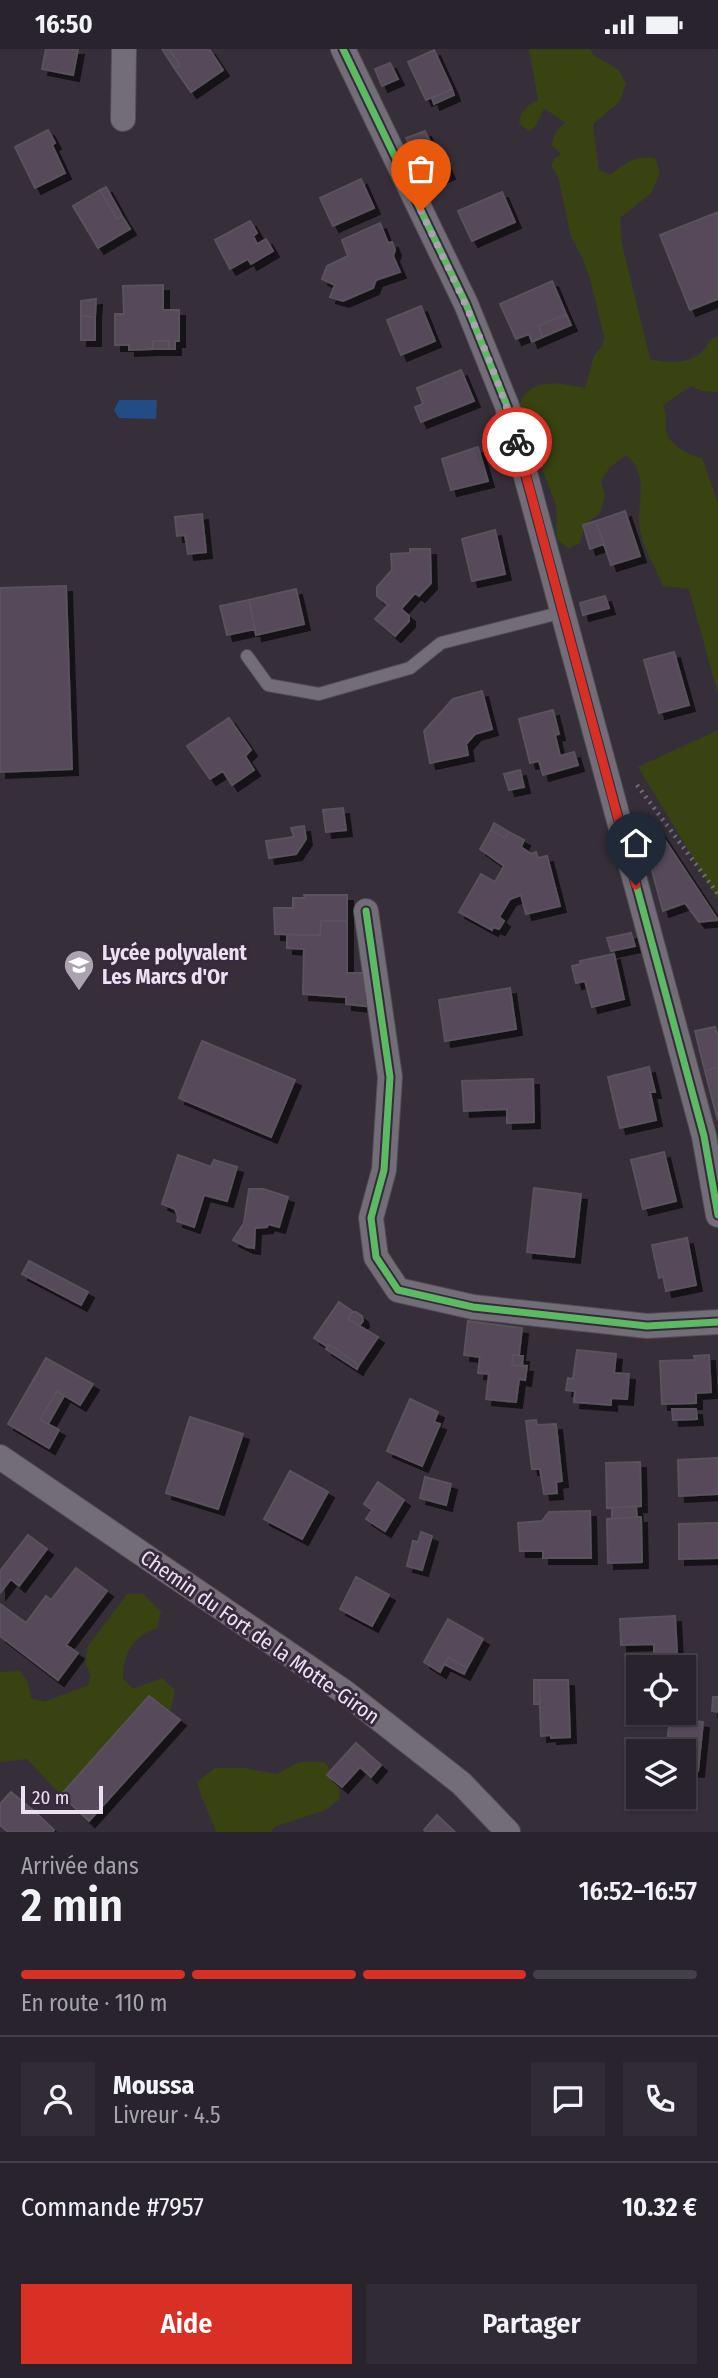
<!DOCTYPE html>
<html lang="fr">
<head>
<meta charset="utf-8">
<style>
  body { margin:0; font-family:"Fira Sans Condensed",sans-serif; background:#302b34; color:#f1f3f6; height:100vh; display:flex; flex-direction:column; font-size:26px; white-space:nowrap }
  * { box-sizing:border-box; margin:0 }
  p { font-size:23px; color:#a5a4a9 }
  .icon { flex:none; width:38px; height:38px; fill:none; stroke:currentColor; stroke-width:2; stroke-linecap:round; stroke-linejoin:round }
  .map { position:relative; height:1783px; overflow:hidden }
  .details { display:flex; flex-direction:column; background:#28232c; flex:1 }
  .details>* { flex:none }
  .controls { position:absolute; left:626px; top:1606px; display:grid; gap:14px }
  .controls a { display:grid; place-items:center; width:70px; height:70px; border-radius:0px; background:#28232c; box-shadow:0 2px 5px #0004,0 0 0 2px #444048; font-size:35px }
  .scale { position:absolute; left:21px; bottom:18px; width:82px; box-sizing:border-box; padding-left:7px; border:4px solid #eae2ef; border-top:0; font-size:19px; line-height:24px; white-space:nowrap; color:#eae2ef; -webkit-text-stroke:5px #372a3f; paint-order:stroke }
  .pin { position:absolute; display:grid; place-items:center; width:60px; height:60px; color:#fff; margin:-72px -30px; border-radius:50% 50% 50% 0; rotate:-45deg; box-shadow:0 0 7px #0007 }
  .pin .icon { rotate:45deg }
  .courier { position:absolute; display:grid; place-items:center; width:70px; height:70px; margin:-35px; border:5px solid #d93025; border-radius:50%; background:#fff; color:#222; box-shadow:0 2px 9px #0007 }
  .summary em { font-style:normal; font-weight:600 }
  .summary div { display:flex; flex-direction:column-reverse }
  .summary { display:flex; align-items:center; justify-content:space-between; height:119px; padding:0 21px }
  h1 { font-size:46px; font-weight:600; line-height:52px }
  .bar { display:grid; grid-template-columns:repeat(4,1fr); gap:10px 7px; align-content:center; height:84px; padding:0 21px }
  .bar i { height:9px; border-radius:5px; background:#444048 }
  .bar .current { background:#d93025 }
  .bar p { grid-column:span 4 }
  .line { display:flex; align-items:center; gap:18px; padding:0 21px; border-top:2px solid #444048 }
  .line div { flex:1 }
  .round { display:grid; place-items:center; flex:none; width:74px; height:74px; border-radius:0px; background:#302b34 }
  .primary-button { display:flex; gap:14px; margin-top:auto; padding:14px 21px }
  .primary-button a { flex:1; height:80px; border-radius:0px; background:#d93025; color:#fff; font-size:28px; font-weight:600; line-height:80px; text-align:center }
  .primary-button a+a { background:#302b34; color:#f1f3f6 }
  .status { display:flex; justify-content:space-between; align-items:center; height:49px; padding:0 35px; background:#28232c; direction:ltr }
  .status svg { height:19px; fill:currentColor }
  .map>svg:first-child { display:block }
  .green { fill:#384311 }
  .water { fill:#234c86 }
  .building { fill:#54495a; stroke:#58525c; stroke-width:2; filter:url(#shadow) }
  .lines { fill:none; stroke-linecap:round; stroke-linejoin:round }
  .lane-casing { stroke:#534c56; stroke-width:14 }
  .street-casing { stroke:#534c56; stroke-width:26 }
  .path { stroke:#716b74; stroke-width:4.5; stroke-dasharray:2 5; stroke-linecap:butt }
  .lane { stroke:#726d76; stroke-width:12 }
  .street { stroke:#726d76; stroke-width:24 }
  .cycleway-casing { stroke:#372a3f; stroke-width:11 }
  .cycleway { stroke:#5cba63; stroke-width:7 }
  .done { stroke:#aba3b0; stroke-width:7; stroke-dasharray:0 12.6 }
  .route { stroke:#d93025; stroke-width:9 }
  .labels { text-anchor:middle; stroke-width:6; stroke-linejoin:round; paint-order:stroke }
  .poi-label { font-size:21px; font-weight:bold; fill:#eae2ef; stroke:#372a3f; text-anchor:start }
  .street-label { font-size:21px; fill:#eae2ef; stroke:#372a3f }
</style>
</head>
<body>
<div class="status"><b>16:50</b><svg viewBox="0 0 49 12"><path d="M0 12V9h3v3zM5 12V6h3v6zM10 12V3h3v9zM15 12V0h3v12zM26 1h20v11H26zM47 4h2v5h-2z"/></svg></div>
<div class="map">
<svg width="718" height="1783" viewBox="0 0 718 1783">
  <defs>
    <filter id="shadow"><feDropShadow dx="6" dy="6" stdDeviation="0" flood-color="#0009"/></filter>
  </defs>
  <rect width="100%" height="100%" fill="#362f3a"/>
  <!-- green -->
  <path class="green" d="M529,0H590L593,6L618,20L626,35L620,52L593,75L599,121L611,126C625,113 635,107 655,109L660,124L651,144L620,169L622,195L650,310C671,316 700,315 709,292L718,287V343L702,342L691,337L663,356C667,365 665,369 666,378C666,395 687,405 702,409L718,454V645L689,540L663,537C656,520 645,503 641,485C634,457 652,428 626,406L609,419L601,433L605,447L600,464L585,475L580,494L569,499L557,491L556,456L540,414L538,400L526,374L518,366C519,361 520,353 522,349C536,328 565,335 585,339L594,307L602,297L604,288L591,233L582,208L571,188L558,127L551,117L554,110L561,105L551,96L556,82L565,74L544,59L536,77L529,82L519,75C520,62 526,57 538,51Z
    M718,681V850L638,718Z
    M127,1545H143L161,1562L157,1579C132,1588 124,1603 123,1629L133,1640L162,1629L175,1641L171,1660L68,1746L58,1743L27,1710L0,1713V1623L20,1622L28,1634L31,1649L44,1653L88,1636L91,1627L85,1613L88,1597Z
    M299,1713H324L337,1729L340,1750L325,1761L274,1778L271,1783H216C210,1766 202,1751 197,1733L215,1719H244L277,1725Z"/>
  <!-- water -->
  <path class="water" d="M119,351H157L156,370L119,369L114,361Z"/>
  <!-- building -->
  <path class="building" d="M46,0H78L73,26L42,20Z
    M162,0H169L180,16L175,20Z
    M169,0H209L223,21L191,43L175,20L180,16Z
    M434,1L452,40L426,51L408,13Z
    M390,14L398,30L382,37L375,20Z
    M452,40L454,46L434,55L432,49Z
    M48,81L55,94L52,96L65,124L35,139L15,98Z
    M425,82L440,114L444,112L449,124L426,134L406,89Z
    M361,130L374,159L333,177L320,149Z
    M106,138L122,167L117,170L100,141Z
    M100,141L117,170L122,167L130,180L98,199L73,157Z
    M502,143L515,173L472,192L458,162Z
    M718,163V250L690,261L660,186Z
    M250,172L257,184L253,187L257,195L266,190L273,202L251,215L248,210L230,220L215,191Z
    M380,174L388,194L392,193L395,201L393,207L400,223L376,231L373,239L343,252L330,248L335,236L322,230L327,217L348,207L342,191Z
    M552,232L566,265L538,277L543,288L532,293L529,285L516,290L500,255Z
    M163,236V261H179V292H175V300H169V292H153V300L129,301V296H115V265H124L123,237Z
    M96,250L95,268L81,267V252Z
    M421,257L435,292L401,306L387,271Z
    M566,265L571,276L543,288L538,277Z
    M81,267L95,268V291H81Z
    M153,292H169V300H153Z
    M461,321L474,352L421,373L415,358L423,355L417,339Z
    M478,398L488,432L451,441L442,410Z
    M625,462L640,507L611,516L596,472Z
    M202,465L206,503L188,505L185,486L177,487L175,468Z
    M596,472L604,495L590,500L583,476Z
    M495,481L505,525L472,532L462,490Z
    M410,500H430L431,534L419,547L415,544L401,560L409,567V572L395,587L375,570L388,556L377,547V538L392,521L391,505L410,504Z
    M66,537L72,720L0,723V539Z
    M296,540L304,575L256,586L249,551Z
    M605,547L609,559L583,566L580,554Z
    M249,551L255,580L227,586L220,557Z
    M674,603L689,656L659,664L644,611Z
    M482,642L492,680L475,685L466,695L468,706L430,714L424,682L453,650Z
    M553,661L559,685L555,686L560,707L574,703L578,716L543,726L539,712L530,714L519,670Z
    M229,669L251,701L245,707L254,721L232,736L223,722L210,730L187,697Z
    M520,721L524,738L509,741L504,725Z
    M343,759L346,781L326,783L323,761Z
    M494,774L509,783L505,789L491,781Z
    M304,777L306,790L296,805L269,809L266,792L294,788L291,779Z
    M657,779L708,856L718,871L699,873L685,854L663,862L642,785Z
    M491,781L505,789L509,783L524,791L521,798L531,805L536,803L538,809L547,807L560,857L526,865L521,846L510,850L499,868L504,872L499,880L493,878L492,881L459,863L481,825L495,833L504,817L480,800Z
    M304,846H347V872H321L320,886L275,885L274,859H293V849H305Z
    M321,872H347V924H366L375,958L346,955V948L303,945L304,900L287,899V886H320Z
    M631,884L635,897L611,902L607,889Z
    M614,905L624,950L592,958L585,932L576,934L572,917L581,915L580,912Z
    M510,939L516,980L445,992L439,951Z
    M715,978L718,988V1018L705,1022L695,982Z
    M202,992L295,1031L271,1088L179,1049Z
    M649,1018L655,1043H650L656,1071L620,1079L608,1028Z
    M718,1018V1072L705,1022Z
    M533,1030L534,1073L507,1074V1060L464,1062L462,1032Z
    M664,1103L676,1152L643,1160L631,1111Z
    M178,1106L211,1118L214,1111L237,1118L227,1152L204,1146L194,1178L177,1172L178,1168L175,1160L162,1155Z
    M534,1139L581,1145L574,1208L527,1203Z
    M249,1140H263L288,1148L279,1178L268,1175L267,1178L255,1179L254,1199L247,1198L233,1191L244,1174Z
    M687,1189L696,1236L666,1242L663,1227L659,1229L652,1196Z
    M29,1212L88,1243L81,1256L22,1225Z
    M339,1253L352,1262L348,1270L378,1288L359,1316L329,1295L328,1298L314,1289Z
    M352,1263H356L362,1267L363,1272L359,1277L348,1270Z
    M468,1272L522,1279L519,1306H513L512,1316L527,1317L525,1331L519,1330L516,1353L486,1350L489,1325L478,1324L480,1308L464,1306Z
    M329,1295L359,1316L357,1320L326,1300Z
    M577,1301L616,1305L614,1324L629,1325L627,1350L611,1349V1356L574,1353L575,1342L566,1341L568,1329L573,1330Z
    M513,1306L523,1307L522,1317L512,1316Z
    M709,1306L711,1343L696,1344V1354L662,1355L660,1312L695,1311L694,1307Z
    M46,1309L93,1335L80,1356L57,1342L40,1371L59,1381L49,1399L8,1375Z
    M57,1342L64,1347L48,1375L40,1371Z
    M410,1350L438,1363L434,1373L440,1375L422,1417L387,1402Z
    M672,1360H696L697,1370L673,1371Z
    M190,1368L243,1385L218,1460L166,1444Z
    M536,1371L537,1376L556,1375L562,1432L556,1433L557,1444L544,1445L540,1420H532L526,1372Z
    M718,1409V1445L679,1447L678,1411Z
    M640,1413L641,1457L607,1459L606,1414Z
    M290,1422L328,1443L302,1490L264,1470Z
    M425,1428L451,1435L446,1456L420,1449Z
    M378,1433L404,1451L385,1482L366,1470L372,1461L364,1455Z
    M636,1457L637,1468L612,1470V1459Z
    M590,1462L591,1509H543V1502H520L518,1474L542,1472L549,1463Z
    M637,1468H641L642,1513L608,1514L607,1470Z
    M718,1474V1509L679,1510V1475Z
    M421,1483L432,1487L422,1521L407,1517L413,1492L418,1493Z
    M28,1486L47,1500L19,1537L11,1530L0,1544V1522Z
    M76,1519L107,1542L66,1596L78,1604L58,1631L0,1587V1555L26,1574L46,1547L51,1551Z
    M356,1528L389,1546L372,1577L340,1560Z
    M675,1567L677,1604L654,1606V1595L621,1596L620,1570Z
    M448,1570L483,1590L467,1619L448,1608L440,1623L424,1613Z
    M448,1608L467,1619L464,1625L444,1615Z
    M534,1631H539L540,1655H534Z
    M539,1631H568L570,1688L551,1689V1686L541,1687Z
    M149,1647L180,1671L89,1772L61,1746Z
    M713,1648H718V1663L712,1662Z
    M670,1669L703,1673L698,1722L684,1721V1703H666Z
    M356,1694L381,1716L371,1728L360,1718L342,1738L327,1726Z
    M11,1743L34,1762L54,1781L53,1783H8L0,1776V1755Z
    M437,1766L455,1783H426L424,1781Z"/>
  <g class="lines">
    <!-- lane casing -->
    <g class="lane-casing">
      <path id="lane" d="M247,607L268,636L319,645L410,619L441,594L563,563"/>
    </g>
    <!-- street casing -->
    <g class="street-casing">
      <path id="street" d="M343,0L466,255L507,357L704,1087L718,1166
        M123,70L124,0
        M366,862L390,1028L384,1121L371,1169L376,1208L398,1241L473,1258L647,1277L718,1273
        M0,1408L346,1644L461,1734L508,1783"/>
    </g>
    <!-- path -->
    <path class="path" d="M637,736L718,845"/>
    <!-- lane -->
    <use href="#lane" class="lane"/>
    <!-- street -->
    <use href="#street" class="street"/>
    <!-- cycleway casing -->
    <g class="cycleway-casing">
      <path id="cycleway" d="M343,0L466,255L507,357L704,1087L718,1166
        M366,862L390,1028L384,1121L371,1169L376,1208L398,1241L473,1258L647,1277L718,1273"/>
    </g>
    <!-- cycleway -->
    <use href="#cycleway" class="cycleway"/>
  </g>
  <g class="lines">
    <!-- done -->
    <path class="done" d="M421,162C457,237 495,313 517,393"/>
    <!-- route -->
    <path class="route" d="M517,393L636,836"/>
  </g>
  <!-- icons -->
  <defs>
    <g id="school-pin" transform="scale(1.575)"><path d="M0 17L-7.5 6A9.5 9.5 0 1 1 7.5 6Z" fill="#aba3b0" stroke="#372a3f"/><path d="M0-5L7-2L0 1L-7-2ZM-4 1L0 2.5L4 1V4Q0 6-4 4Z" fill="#fff"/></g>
  </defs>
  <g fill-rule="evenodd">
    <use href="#school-pin" x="79" y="916"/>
  </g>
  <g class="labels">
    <!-- poi labels -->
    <g class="poi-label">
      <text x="102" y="911">Lycée polyvalent<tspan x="102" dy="24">Les Marcs d'Or</tspan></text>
    </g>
    <!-- street labels -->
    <g class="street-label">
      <text transform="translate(260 1588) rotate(35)" y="7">Chemin du Fort de la Motte-Giron</text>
    </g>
  </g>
</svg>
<div class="controls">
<a><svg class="icon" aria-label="locate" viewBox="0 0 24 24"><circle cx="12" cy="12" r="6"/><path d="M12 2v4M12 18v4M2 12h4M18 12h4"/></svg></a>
<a><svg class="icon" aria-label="layers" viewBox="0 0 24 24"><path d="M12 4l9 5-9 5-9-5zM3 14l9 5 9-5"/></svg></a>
</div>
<div class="scale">20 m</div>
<div class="pin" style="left:421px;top:162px;background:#ea580c"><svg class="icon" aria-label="bag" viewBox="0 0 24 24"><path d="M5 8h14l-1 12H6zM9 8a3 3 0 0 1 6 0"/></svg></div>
<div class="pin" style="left:636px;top:836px;background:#1f2937"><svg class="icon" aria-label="home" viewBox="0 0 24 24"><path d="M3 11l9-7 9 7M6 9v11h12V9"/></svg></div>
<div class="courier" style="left:517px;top:393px"><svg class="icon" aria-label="bike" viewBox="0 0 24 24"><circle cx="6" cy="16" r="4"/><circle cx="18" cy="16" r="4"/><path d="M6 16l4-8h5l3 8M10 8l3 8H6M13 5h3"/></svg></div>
</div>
<section class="details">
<div class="summary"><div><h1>2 min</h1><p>Arrivée dans</p></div><em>16:52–16:57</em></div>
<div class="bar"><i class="current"></i><i class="current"></i><i class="current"></i><i></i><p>En route · 110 m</p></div>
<div class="line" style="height:126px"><a class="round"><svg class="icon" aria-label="person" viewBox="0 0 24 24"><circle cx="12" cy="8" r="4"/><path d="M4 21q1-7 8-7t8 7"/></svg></a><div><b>Moussa</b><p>Livreur · 4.5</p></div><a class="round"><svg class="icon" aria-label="chat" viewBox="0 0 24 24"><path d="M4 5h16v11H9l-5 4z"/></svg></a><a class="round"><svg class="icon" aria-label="phone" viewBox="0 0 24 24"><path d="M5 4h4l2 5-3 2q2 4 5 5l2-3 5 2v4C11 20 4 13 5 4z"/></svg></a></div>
<div class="line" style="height:91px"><div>Commande #7957</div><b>10.32 €</b></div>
<div class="primary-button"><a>Aide</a><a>Partager</a></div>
</section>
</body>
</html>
